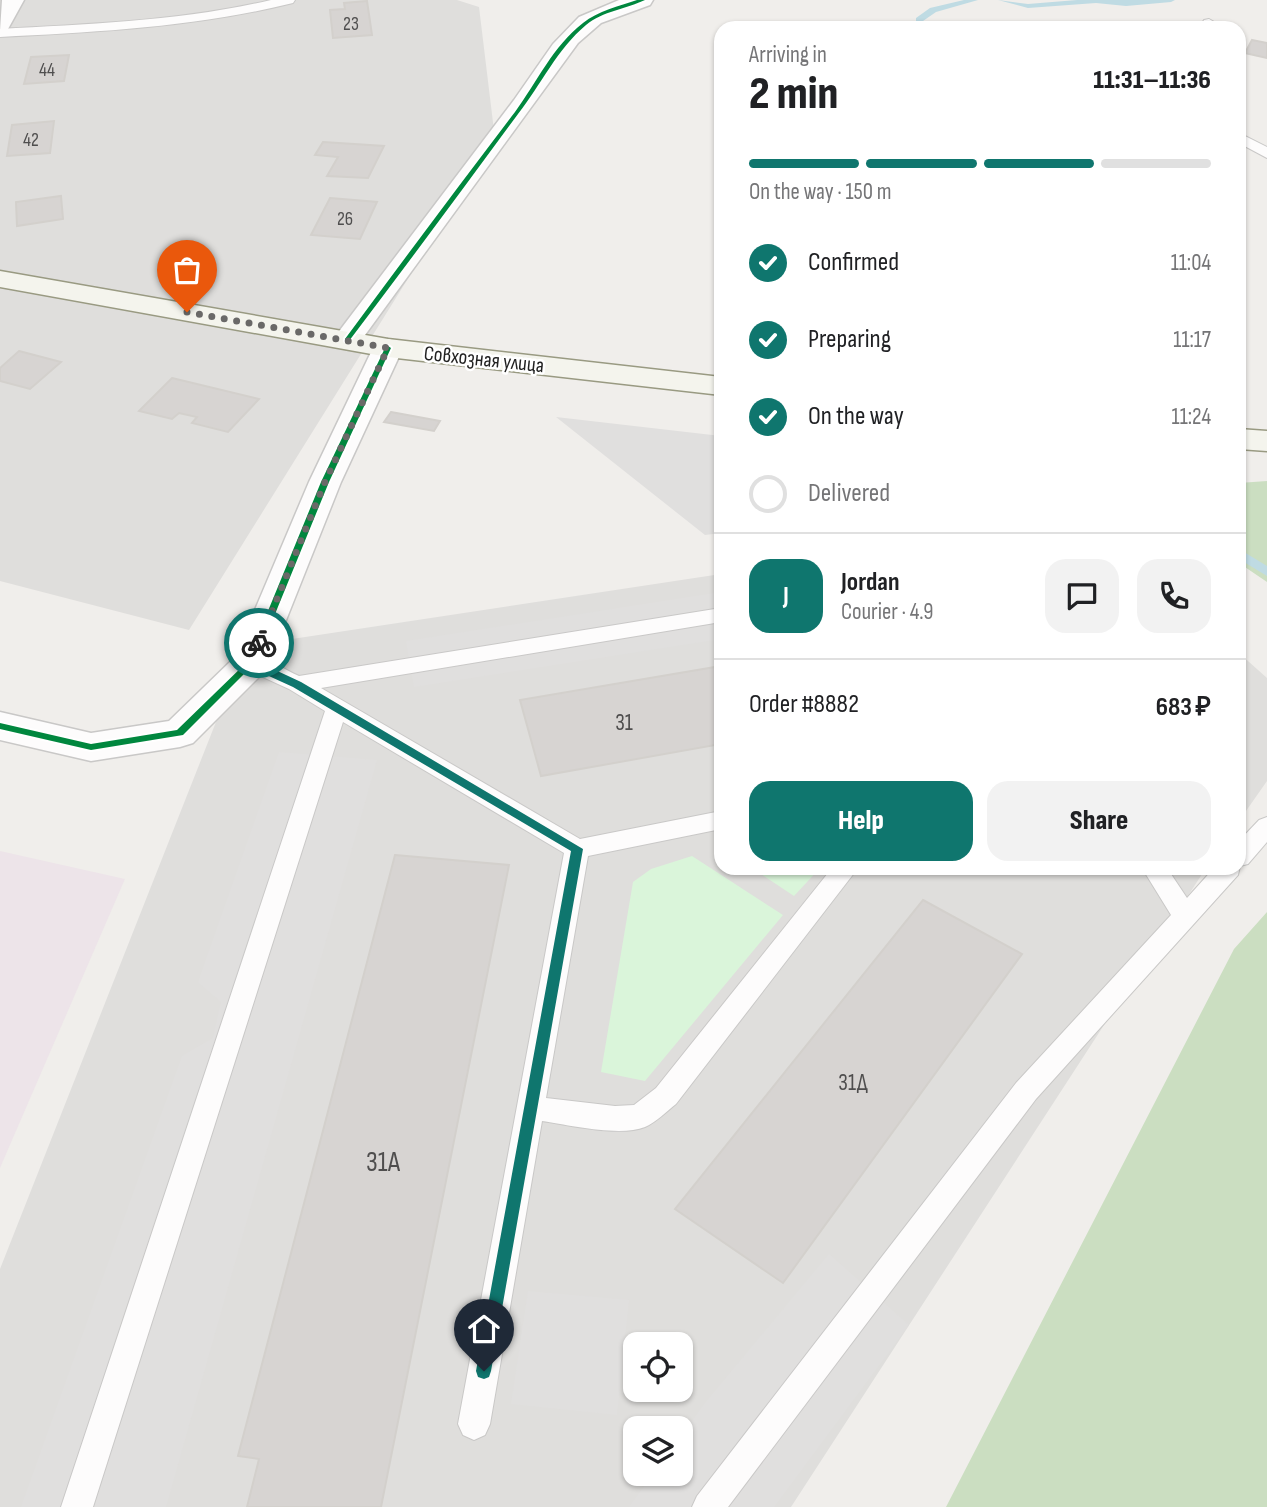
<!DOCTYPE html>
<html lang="en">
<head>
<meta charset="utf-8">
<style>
  body { margin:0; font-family:"Sofia Sans Condensed",sans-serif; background:#f2f2f2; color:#202124; height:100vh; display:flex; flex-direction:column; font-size:26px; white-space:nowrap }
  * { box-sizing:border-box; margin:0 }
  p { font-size:23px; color:#757577 }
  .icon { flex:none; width:38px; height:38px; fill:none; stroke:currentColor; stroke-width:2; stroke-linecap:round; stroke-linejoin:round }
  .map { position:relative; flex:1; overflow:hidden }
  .panel { position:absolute; left:714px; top:21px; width:532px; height:854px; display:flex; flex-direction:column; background:#fff; border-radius:21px; box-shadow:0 2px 5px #0004 }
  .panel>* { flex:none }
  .buttons { position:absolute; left:623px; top:1332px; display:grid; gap:14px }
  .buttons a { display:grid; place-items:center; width:70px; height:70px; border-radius:14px; background:#fff; box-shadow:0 2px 5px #0004; font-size:35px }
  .pin { position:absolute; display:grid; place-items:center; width:60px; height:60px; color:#fff; margin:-72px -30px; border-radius:50% 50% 50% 0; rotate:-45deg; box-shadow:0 0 7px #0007 }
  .pin .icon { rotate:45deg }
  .courier { position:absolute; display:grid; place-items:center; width:70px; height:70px; margin:-35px; border:5px solid #0f766e; border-radius:50%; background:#fff; color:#222; box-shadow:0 2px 9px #0007 }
  .head em { font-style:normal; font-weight:800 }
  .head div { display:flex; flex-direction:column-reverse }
  .head { display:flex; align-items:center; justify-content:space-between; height:119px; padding:0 35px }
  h1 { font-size:46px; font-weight:800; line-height:52px }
  .bar { display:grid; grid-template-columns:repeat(4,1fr); gap:10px 7px; align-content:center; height:84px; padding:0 35px }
  .bar i { height:9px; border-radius:5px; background:#e0e0e0 }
  .bar .on { background:#0f766e }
  .bar p { grid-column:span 4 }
  .line { display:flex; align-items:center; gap:18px; padding:0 35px; border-top:2px solid #e0e0e0 }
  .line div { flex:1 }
  .round { display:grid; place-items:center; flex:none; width:74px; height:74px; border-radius:21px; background:#f2f2f2 }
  ol { padding:0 35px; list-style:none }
  li { display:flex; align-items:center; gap:21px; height:77px }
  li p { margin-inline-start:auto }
  li .icon { padding:7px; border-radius:50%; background:#0f766e; color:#fff; stroke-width:4 }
  li:last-child { color:#757577 }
  li i { width:38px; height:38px; border:4px solid #e0e0e0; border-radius:50% }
  .primary-button { display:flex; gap:14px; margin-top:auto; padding:14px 35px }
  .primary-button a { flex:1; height:80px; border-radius:21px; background:#0f766e; color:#fff; font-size:28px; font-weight:800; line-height:80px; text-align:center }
  .primary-button a+a { background:#f2f2f2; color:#202124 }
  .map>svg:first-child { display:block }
  .residential { fill:#dfdedc; fill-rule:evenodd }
  .industrial { fill:#ede4e9 }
  .forest { fill:#cbdec1 }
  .park { fill:#daf5da }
  .parking { fill:#e0dfde }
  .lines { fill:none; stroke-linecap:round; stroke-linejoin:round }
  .stream { fill:#bfdbe3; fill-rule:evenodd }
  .building { fill:#d7d4d2; stroke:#d3d0cc; stroke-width:2 }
  .lane-casing { stroke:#c9c8c7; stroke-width:2 }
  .street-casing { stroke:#c9c8c7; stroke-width:3 }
  .secondary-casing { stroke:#999a82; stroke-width:3 }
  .lane { fill:#fdfcfc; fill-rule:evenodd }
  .street { fill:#fdfcfc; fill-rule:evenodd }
  .secondary { fill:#f4f4ed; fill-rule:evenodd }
  .cycleway-casing { stroke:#fff; stroke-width:4 }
  .cycleway { fill:#00873e; fill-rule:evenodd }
  .route { fill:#0f766e }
  .done { stroke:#6a6968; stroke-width:7; stroke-dasharray:0 12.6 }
  .labels { text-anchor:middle; stroke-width:5; stroke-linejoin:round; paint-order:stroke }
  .far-number-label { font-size:19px; fill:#4f4e4e }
  .far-street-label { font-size:21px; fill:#222; stroke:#fff }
  .number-label { font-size:23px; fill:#4f4e4e }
  .near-number-label { font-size:28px; fill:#4f4e4e }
</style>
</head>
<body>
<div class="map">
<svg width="1267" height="1507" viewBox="0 0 1267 1507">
  <rect width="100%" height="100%" fill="#f0eeeb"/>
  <!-- residential -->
  <path class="residential" d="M0,0H457L479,7L495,139L189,630L0,581Z
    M721,574V868H1206L791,1507H0V1269L246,646ZM635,1344H681V1390H635ZM635,1428H681V1474H635Z
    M1239,653L1267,678V781L1239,821Z"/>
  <!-- industrial -->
  <path class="industrial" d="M0,851L125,879L0,1168Z"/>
  <!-- forest -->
  <path class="forest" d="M1267,481V582L1239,563V483Z
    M1267,912V1507H946L1234,949Z"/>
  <!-- park -->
  <path class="park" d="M692,856L783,915L645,1081L601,1072L633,882L651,869Z
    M752,868H820L794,896Z"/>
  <!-- parking -->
  <path class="parking" d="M556,417L721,436V533L705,535Z
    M721,592V639L414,687L406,641Z
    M279,752L377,760L166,1507H21L182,1056L213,1038L221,1002L198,982Z
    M829,1254L909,1325L774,1507H629L653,1474H681V1436L705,1403Z
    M528,1291L629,1300L617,1415L511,1404Z"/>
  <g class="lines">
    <!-- stream -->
    <path class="stream" d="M964,0H978L936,12L923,21L924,28H916V18L930,8Z
      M998,0L1028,4L1077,0H1175L1171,2L1126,6L1096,3L1028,8Z
      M1239,549L1267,566V576L1239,559Z"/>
  </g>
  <!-- building -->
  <path class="building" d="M367,1L372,35L333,38L330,10L345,9L344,3Z
    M1252,40L1267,43V58L1245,53Z
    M69,55L64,81L24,84L31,57Z
    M54,121L50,153L7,156L12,125Z
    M323,142L384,146L368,178L327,176L338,157L315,155Z
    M61,196L63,219L17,226L16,202Z
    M330,198L377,202L360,239L311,235Z
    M19,351L61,362L30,389L0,381V368Z
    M172,378L259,399L228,432L192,423L197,417L179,413L172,419L139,411Z
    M391,412L440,421L434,431L384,422Z
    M721,666V744L541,776L520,700Z
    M395,855L509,865L381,1507H247L259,1459L238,1456Z
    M923,900L1022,954L783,1283L675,1209Z"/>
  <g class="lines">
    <!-- lane casing -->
    <g class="lane-casing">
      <path id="lane" d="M271,0H295L293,3C197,27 99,32 0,37V29C91,24 182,21 271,0Z
        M1209,19L1216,23L1213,28H1199L1204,20Z
        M1239,133L1267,147V158L1239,143Z
        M721,608V622L321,688L580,839L721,811V829L588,856L546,1098L615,1106L634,1105L656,1088L832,868H858L676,1104C666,1112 656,1122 645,1127C620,1137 569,1125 542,1121L490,1424L485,1435L474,1440L463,1435L458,1424L564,853L343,722L93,1507H61L325,711L289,689L243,668L240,663L243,658C261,653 283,669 299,676Z
        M1267,817V842L1248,864L1240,866L1238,875L1036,1099L728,1507H692L697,1496L1016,1083L1171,915L1142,868H1167L1187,898L1214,868H1239V841L1259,820Z"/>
    </g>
    <!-- street casing -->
    <g class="street-casing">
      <path id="street" d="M2,0H24L8,29L0,31Z
        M619,0H653L650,5L601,23L578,43L357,346L347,349L337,346L332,340L337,334L514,100L553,44L579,17Z
        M388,339L399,342L403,348L341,482L269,663L264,672L193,743L180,747L91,761L0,740V712L91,733L169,721L235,657L309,482L373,348L377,342Z"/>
    </g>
    <!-- secondary casing -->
    <g class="secondary-casing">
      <path id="secondary" d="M0,271L388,339L721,377V395L388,357L0,287Z
        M1239,429L1267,431V451L1239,449Z"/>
    </g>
    <!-- lane -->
    <use href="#lane" class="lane"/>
    <!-- street -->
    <use href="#street" class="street"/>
    <!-- secondary -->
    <use href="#secondary" class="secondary"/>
    <!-- cycleway casing -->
    <g class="cycleway-casing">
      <path id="cycleway" d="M637,0H645C626,9 603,11 586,25C557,49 541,85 518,114C462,190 406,266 349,341H345V339C401,263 458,187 515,112C537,82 553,46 583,23C598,11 619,6 637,0Z
        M388,346L391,348L329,482L255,663L183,735L91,750L0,729V723L91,744L177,730L247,662L321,482L385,348Z"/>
    </g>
    <!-- cycleway -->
    <use href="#cycleway" class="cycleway"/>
  </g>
  <!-- route -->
  <path class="route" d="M259,640L264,643L256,661L301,682L583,849L491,1371L489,1377L484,1379L478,1377L476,1371L571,851L293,687L247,666L245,663L253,643Z"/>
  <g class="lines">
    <!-- done -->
    <path class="done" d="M187,312L388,348L325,482L259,643"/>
  </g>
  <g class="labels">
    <!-- far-number labels -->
    <g class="far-number-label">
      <text x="351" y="30">23</text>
      <text x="47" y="76">44</text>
      <text x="31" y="146">42</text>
      <text x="345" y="225">26</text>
    </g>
    <!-- far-street labels -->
    <g class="far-street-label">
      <text transform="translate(484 359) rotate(6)" y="7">Совхозная улица</text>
    </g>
    <!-- number labels -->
    <g class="number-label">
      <text x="624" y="730">31</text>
      <text x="853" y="1090">31Д</text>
    </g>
    <!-- near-number labels -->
    <g class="near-number-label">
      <text x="383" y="1171">31А</text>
    </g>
  </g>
</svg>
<div class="buttons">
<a><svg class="icon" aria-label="locate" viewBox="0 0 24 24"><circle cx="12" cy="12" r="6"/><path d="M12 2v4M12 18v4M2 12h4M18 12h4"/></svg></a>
<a><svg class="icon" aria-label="layers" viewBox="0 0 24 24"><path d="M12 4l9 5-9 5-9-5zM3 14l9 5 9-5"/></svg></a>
</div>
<div class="pin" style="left:187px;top:312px;background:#ea580c"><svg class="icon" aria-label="bag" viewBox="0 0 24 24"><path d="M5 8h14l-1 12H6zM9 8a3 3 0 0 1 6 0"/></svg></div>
<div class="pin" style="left:484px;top:1371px;background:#1f2937"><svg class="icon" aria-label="home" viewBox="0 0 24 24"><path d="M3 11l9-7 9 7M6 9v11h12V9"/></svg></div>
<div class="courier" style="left:259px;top:643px"><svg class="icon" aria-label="bike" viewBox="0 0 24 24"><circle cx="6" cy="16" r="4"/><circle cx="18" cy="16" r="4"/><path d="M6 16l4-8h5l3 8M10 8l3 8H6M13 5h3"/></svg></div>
<section class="panel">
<div class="head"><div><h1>2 min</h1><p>Arriving in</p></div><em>11:31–11:36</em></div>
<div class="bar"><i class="on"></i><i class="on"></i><i class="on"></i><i></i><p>On the way · 150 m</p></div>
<ol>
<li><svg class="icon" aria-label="check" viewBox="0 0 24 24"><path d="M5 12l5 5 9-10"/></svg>Confirmed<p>11:04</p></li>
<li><svg class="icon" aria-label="check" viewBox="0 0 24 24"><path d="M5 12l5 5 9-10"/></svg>Preparing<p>11:17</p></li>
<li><svg class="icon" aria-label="check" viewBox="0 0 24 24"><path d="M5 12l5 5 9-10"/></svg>On the way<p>11:24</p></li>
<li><i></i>Delivered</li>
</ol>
<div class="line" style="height:126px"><b class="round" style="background:#0f766e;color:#fff">J</b><div><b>Jordan</b><p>Courier · 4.9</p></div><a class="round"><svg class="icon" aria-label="chat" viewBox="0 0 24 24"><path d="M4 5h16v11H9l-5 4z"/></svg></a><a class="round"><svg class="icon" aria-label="phone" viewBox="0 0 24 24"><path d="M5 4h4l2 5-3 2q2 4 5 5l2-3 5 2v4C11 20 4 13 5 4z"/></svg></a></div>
<div class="line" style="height:91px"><div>Order #8882</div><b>683 ₽</b></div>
<div class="primary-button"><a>Help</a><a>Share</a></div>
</section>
</div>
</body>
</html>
